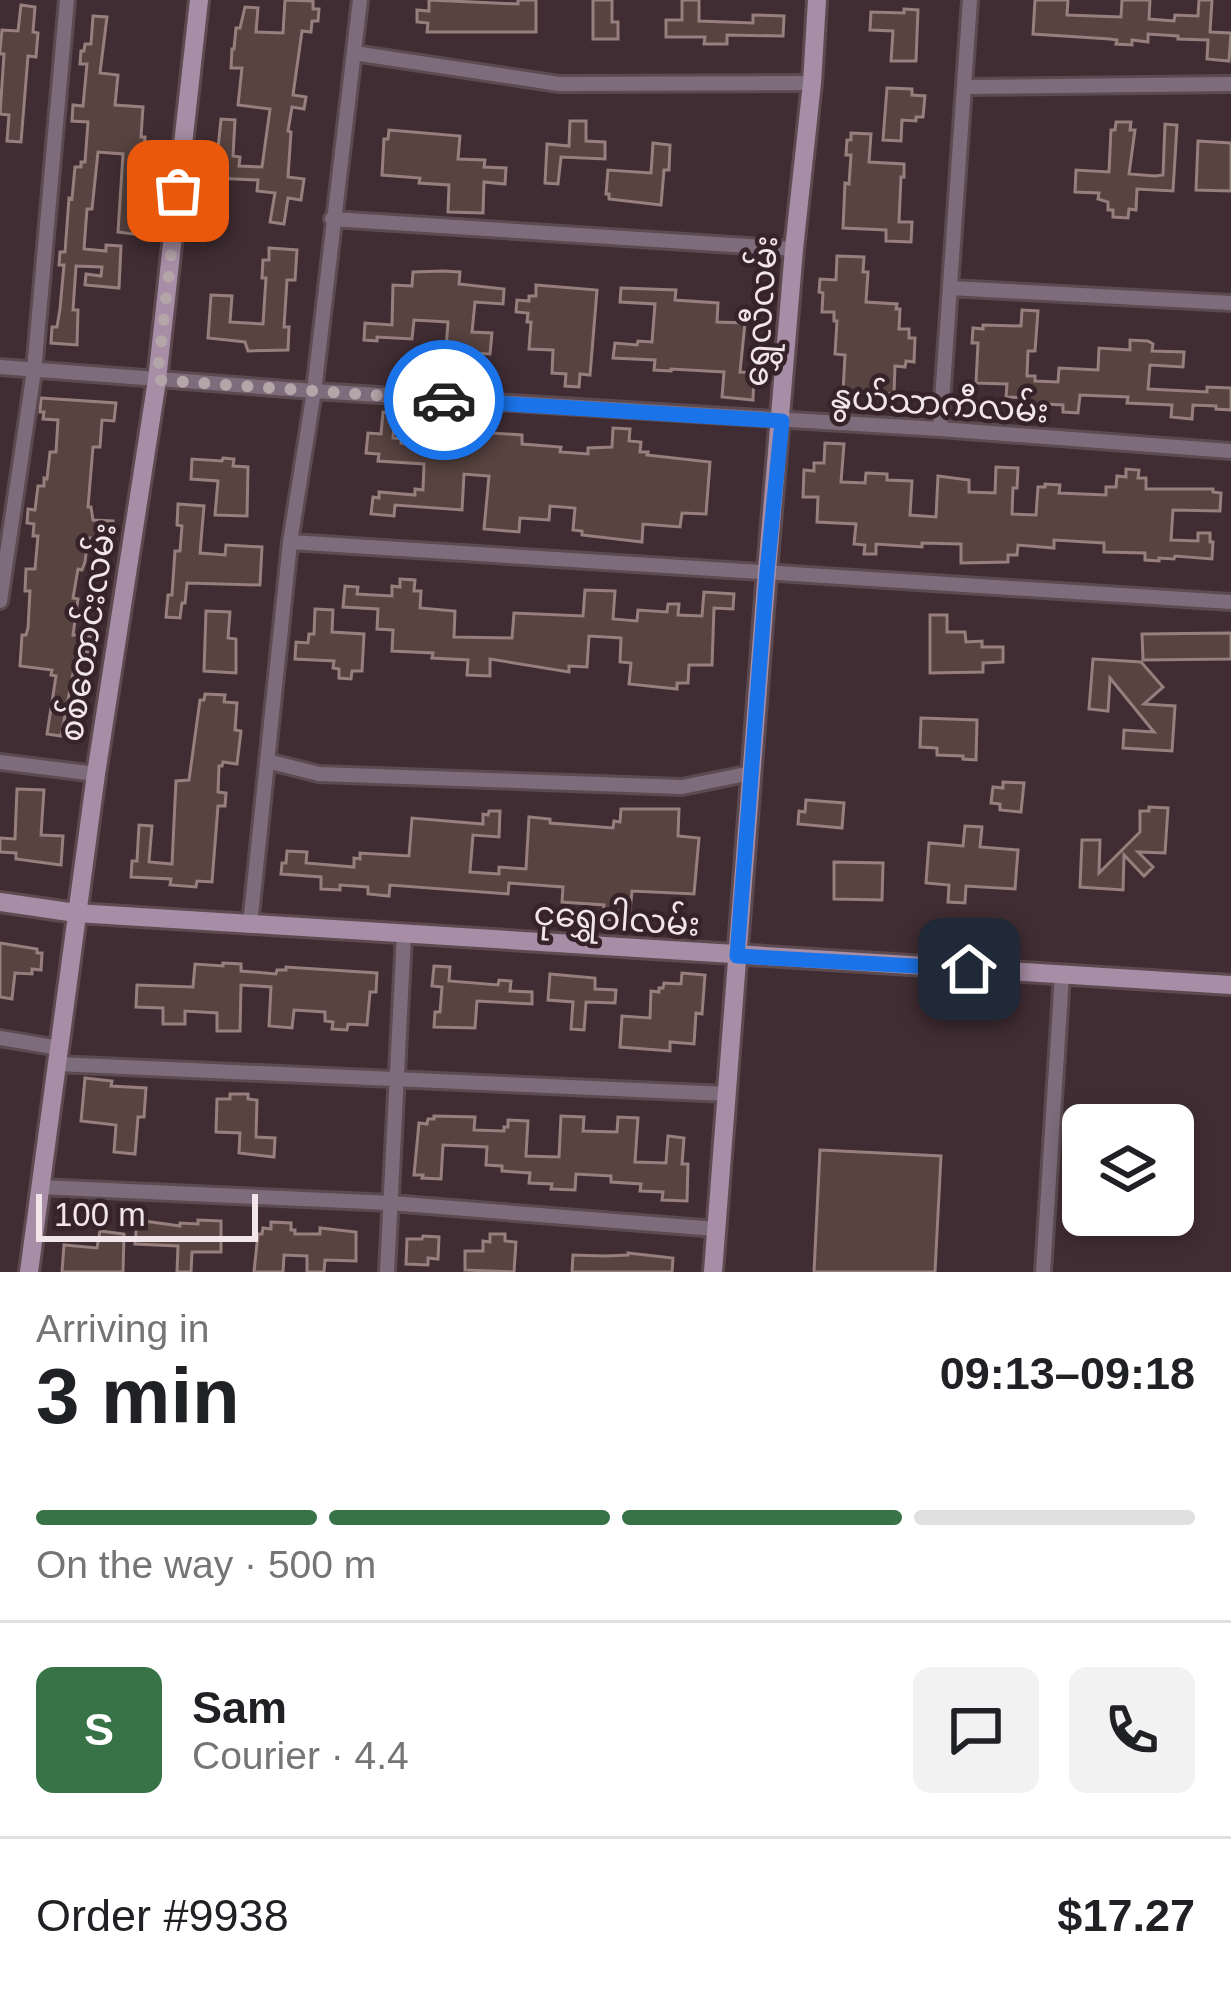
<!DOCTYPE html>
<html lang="en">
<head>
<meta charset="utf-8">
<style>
  body { margin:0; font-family:Arial,"Noto Sans Myanmar",sans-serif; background:#f2f2f2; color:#202124; height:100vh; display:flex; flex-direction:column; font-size:45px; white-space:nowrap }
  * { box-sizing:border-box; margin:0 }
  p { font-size:39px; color:#757577 }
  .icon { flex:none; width:66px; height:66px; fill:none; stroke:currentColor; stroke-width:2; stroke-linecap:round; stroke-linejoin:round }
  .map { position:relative; height:1272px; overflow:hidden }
  .drawer { display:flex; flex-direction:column; background:#fff; flex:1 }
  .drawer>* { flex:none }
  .buttons { position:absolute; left:1062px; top:1104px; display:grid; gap:24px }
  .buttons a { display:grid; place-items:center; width:132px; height:132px; border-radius:18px; background:#fff; box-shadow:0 6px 18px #0003; font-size:60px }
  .scale { position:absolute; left:36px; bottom:30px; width:222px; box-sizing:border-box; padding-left:12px; border:6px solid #f2e5e9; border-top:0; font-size:33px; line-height:42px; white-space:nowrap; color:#f2e5e9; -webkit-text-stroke:9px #352329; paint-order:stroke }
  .pin { position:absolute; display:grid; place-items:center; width:102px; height:102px; color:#fff; margin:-51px; border-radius:24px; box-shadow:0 6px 18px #0006 }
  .courier { position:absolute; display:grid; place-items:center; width:120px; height:120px; margin:-60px; border:9px solid #1a73e8; border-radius:50%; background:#fff; color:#222; box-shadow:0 3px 15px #0007 }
  .overview em { font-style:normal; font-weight:600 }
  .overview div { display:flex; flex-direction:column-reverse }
  .overview { display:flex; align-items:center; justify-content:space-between; height:204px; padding:0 36px }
  h1 { font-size:78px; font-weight:600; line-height:90px }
  .bar { display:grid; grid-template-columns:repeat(4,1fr); gap:18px 12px; align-content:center; height:144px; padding:0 36px }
  .bar i { height:15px; border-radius:9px; background:#e0e0e0 }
  .bar .current { background:#387247 }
  .bar p { grid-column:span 4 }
  .line { display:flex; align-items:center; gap:30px; padding:0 36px; border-top:3px solid #e0e0e0 }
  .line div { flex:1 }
  .round { display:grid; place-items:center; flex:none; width:126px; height:126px; border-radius:18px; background:#f2f2f2 }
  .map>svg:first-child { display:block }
  .building { fill:#574340; stroke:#967f7c; stroke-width:3 }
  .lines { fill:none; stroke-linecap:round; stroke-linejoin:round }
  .street-casing { stroke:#5c4a50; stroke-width:20 }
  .secondary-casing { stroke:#5c4a50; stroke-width:24 }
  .street { stroke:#7d6d7c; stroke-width:14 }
  .secondary { stroke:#a78da5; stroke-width:18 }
  .done { stroke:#b4a5a9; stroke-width:12; stroke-dasharray:0 21.6 }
  .route { stroke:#1a73e8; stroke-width:15 }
  .labels { text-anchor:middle; stroke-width:9; stroke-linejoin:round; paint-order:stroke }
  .street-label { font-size:33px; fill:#f2e5e9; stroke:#352329 }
</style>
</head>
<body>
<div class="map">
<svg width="1231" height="1272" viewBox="0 0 1231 1272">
  <rect width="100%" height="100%" fill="#402d33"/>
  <!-- building -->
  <path class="building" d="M285,0L313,1V9H319L318,21H312L311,32L302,31L293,95L306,97L304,109L292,107L288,131L291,132L288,177L304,179L301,200L288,198L284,224L270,222L275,193L257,191L258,180L215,178L221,119L235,120L233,156L240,157L239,166L262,167L270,109L238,105L242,68H231L232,49H234L236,28H240L245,7L258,8L256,32L283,33Z
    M429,0L518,4V0H536V32H427L428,23L417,22V10L429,11Z
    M593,0H612V22H618V39H593Z
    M682,0H699V21L753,23V15L784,16L783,36L727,35V44H704L705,37H666V20H682Z
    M1035,0H1068L1067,15L1121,17L1122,0H1150L1149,19L1174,21L1175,15L1198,16L1199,0H1212L1210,32L1231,33L1229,61L1207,59L1208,40L1178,39V36L1148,34V42L1132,40V45L1116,44L1117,40L1110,39L1033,34Z
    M21,5L35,7L33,32L38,33L36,57L28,56L21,142L7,141L9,115L0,114L4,54H0V50L2,30L18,31Z
    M904,9L918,10L916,61H891L893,31L870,30L871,12L904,13Z
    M93,16L107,17L100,73L118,75L115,105L143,107L141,137H145L144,156H140L133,234L118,232L123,154L98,152L92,209H87L84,249L106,251V245L121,246L119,288L85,285L86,274L101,276L102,267L76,266L73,310H78L77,345L51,343L52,327H57L60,309L64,265H59L60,252H65L69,198L72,199L75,167H81V162H85L88,122L72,121L73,105L83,106L87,64H80L81,51H84L85,44H91Z
    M887,88L912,89V95L925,96L923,117H916V121L902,120L901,141L883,140Z
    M570,121H586V141L605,142V159L561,157L558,184L545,183L547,144L569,146Z
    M1116,122H1131L1130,130H1135L1129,174L1155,176L1163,175L1165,124L1177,125L1173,191L1137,189L1136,210L1129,209L1128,218L1113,217V210H1108V202L1098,199L1099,193L1075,192L1076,170L1109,172L1111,130H1115Z
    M389,130L460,136L458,159L485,160L484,167L506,168L505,184L484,182L483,213L448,212L449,185L419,183L420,178L382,175L384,139H388Z
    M851,133L871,134L869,162L904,164V177H901L899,222H912L911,242L886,241V230L843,228L845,183L849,184L851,155H846L847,140H851Z
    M1198,141L1231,143V191L1196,190Z
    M653,143L670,145L669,170H664L661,205L609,199V194H606L608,170L651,173Z
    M269,248L297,250L295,280H287L284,327H289L288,350L248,351L245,342L208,338L211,295L232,296L230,322L263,324L266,278H262L263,260H269Z
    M837,256L864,257L863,272H868L866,302L897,304L896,309H900L899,329H909V338H915L914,362L906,361L905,367L895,366L894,394L843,392L845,355L835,354L837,321H834V312H822L823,293L819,292L820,279L836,280Z
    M443,271L460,272L459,284L504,289L503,304L475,302L472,332L492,333L490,354L469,353L468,364L445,362L448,322L414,320L412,339L377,337V341L364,340L365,323L392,325L393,285L412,286L413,272Z
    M536,285L597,290L590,375L580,374L579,387L565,386L566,374L552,373L553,350L529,349L531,322H527L528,313L516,312L517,300L529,301V296H536Z
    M621,288L676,290L675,300L718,303L717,322L745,323L740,372L754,373L753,400L722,397L724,372L671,369V371L654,370L655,360L613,358L615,343L637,345L638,341L652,342L655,304L620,302Z
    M1022,310L1038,311L1035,351H1028L1027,376H1035V381L1058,382L1059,368L1098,370L1099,348L1130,350V340L1148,341L1153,344L1152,351L1184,352L1183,367L1150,365L1148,389L1207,392V387L1231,388V410L1216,409V406L1193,405L1192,419L1171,417L1172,405L1127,403L1128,397L1080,395L1078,413L1063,412V405L1027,403V398L1006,397L1007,384L976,383L978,343H972L973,328L983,329V325L1021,326Z
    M41,398L116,403L114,421L102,420L100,447H93L88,507H91L93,520L113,521V538H88L85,562L82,570L78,569L73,598L78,599L73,635L92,636L91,652L77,653L61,736L47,734L56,676L51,675L52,670L20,666L22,635H26L28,628L30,591H25L26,569H35L38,536H33L34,524L27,523L28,509L35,510L38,486H44V478L47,479L50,452H56L58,420L43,419L44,412H40Z
    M383,412L395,413L393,438L401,439V443L426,445L427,437L457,439L458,431L467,432V426L479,427L478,432L522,435V444L561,447L560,452L588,454V448L612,447L613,428L630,429L629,441L641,442L640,452H648L647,455L710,462L706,514L682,513L680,527L643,524L642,542L582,535V531L573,530L575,508L550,506L549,520L520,518L519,532L484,529L489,476L464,474L462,510L395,505L394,516L371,514L373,497L379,498V492L415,495V489L423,490L424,464L378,461L379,454L366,453L368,433L381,434Z
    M825,443L844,444L841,482L865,483L866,473L887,474V480L912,481L910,515L936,517L938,476L969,480V492L995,493L996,467L1018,468L1017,488H1013L1012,514L1036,515L1038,487H1045V484L1060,485L1059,493L1106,495V487H1116L1117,476L1126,477V469L1139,470L1138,478H1146V489H1213V492L1221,493L1220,511L1173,510L1171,540L1198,541V533H1210V542H1213L1212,559L1175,556L1174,559L1159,558V561L1145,560V553L1104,552V543L1054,540V548L1018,545L1017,555H1008V562L961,563V544L922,543V547L876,544V554H864L865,545L854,544L856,524L817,522L818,497H803L804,470L814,471V463H824Z
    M223,458L234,459L233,466L248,467L247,516L215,515L218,481L191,479L192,459L222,461Z
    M178,504L204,506L200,553L225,555L226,545L262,547L260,585L187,583L185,603H182L180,618L166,617L168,595H172L175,551H180L182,526L177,525Z
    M400,579L415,580L414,591H421L420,608L455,611L454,637L512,638L514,613L583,616L585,590L615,591L613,619L637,621L638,610L667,612L668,604H679L678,615L702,616L704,592L734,594L733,609L714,608L712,665H689L688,683H677V689L629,684L631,663L620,662L621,638L589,636L587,667L569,666V672L490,659V676L467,675L468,660L432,658L433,653L392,651L393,630L377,629L378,609L343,607L345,586L358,587L357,594L392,596V586L400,587Z
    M315,609L333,610L332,632L364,634L362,671H352L351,679L339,678V669L333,668L334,661L295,659L296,642L308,643L309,634H314Z
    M206,611L230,612L228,638L236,639V673L204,671Z
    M930,615H947V632H965L966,642L982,641V647H1003V662L983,663V672L930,673Z
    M1231,633V659L1143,660L1142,634Z
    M1093,659L1141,662L1163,687L1144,704L1175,706L1172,751L1123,748L1124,730L1154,732L1110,678L1108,711L1089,709Z
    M205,694L225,695L224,702L237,703L235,730L241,731L237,764L223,762L222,766H219L218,792L226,793L225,806H218L212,882L197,881L196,887L170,885L171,879L131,877L132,861H137L139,825L152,826L149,862L172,864L176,781L189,780L200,700H204Z
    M921,718L977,720L976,760L963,759V756L937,755V748L920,747Z
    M1003,782L1024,783L1021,812L1000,810V804L991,803L993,787L1003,788Z
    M17,789L44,790L41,835L63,836L61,865L16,859V853L0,852V838L15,839Z
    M806,800L844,803L842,828L798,824L799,811L805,812Z
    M1149,807L1168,808L1165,853L1138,852L1153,867L1144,876L1124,855L1123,890L1080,887L1082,840H1100L1099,873L1140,832V811H1149Z
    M621,809H679L678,836L699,838L694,894L632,891L629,921L603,919L604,905L562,902L563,887L509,883L508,894L390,885L389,896L368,894V887L340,885V890L321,889V877L281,874L282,863H286L287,851L307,852L306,863L354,867V858L360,859V853L409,856L412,818L483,824V814L488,815L489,811H500L499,837L473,835L470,872L499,874V867L526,869L529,817L550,819V823L613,828L614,821L620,822Z
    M965,826L982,827L980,847L1018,850L1015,889L966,886L965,903L948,902L949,885L926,883L929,843L963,846Z
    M834,862L883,863L882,900L834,899Z
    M0,943L37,949V953H42L41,970L32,969V974L15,973L12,999L0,997Z
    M223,963L241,964V971L276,974L277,970H286V967L377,973L376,992H370L367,1025L348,1024L347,1030L332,1029L333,1022L325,1021V1012L294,1010L292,1028L269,1026L271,987L241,985L240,1031H217V1013L185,1011V1024H163V1008L136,1007L137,985L193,987L195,964L223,966Z
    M434,966L450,967L449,981L498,985L499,980L511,981L510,991L532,992V1004L477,1001L475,1028L434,1027L435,1012H440L442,987L432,986Z
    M682,973L705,975L702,1014L696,1013L694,1044L670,1042V1051L620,1047L622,1016L650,1018L651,991L659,992V988H663L664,983L681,984Z
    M550,974L595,978V989L616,990L615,1003L586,1002L584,1030L571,1029L573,1002L548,1000Z
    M85,1078L112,1081L111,1086L146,1088L144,1117H138L135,1154L114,1152L116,1125L81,1121Z
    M230,1094H248V1099L257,1100L256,1137L275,1138L274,1157L239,1153L240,1133L216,1132L217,1099H230Z
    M434,1116L475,1117L474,1130L504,1131V1127H508V1120L528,1121L526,1156L559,1157L561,1116L584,1117L583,1131L617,1132L618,1117L638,1118L635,1162L666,1163L668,1136L684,1138L682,1164H688L687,1201L662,1200L663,1192L640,1191L641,1184L611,1182V1176L576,1174L575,1190L551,1189L552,1184L529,1183L530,1173L502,1171V1166L486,1165L487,1147L443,1145L441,1179L422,1178L423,1175H414L419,1123L427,1124L428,1119H434Z
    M820,1150L941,1156L935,1272H814Z
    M137,1220L180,1226V1223L198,1224V1220L221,1221V1252H192L191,1272H177L178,1246L135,1244Z
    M271,1222L291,1223V1230H295V1234H320V1228L356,1232V1261L325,1260L324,1272H307V1256L284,1255L283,1272H254L258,1234H262L263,1228L271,1229Z
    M100,1231L124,1234L123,1272H62L64,1245L97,1248Z
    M490,1234H505V1241L516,1242L514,1272L465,1270V1251H483V1241L490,1242Z
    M423,1236L439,1237L438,1259L428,1258V1265L406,1264L407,1239H422Z
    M628,1253L673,1258L672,1272H572L573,1255L605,1256L628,1255Z"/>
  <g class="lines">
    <!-- street casing -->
    <g class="street-casing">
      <path id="street" d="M354,53L559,84L812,83
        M964,87L1231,84
        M332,219L794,249
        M950,288L1231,303
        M0,367L314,391L940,429L1231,451
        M940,429L970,0
        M290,542L1231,602
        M0,601L34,371L67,0
        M267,761L319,774L682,787L751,773
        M0,762L96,774
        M250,925L290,542L314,391L360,0
        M0,1038L59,1048
        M57,1064L727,1094
        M40,1187L390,1203L716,1229
        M387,1272L404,934
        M1043,1272L1062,975"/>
    </g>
    <!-- secondary casing -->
    <g class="secondary-casing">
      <path id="secondary" d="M0,902L76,913L1231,985
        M29,1272L96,774L157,380L199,0
        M713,1272L767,571L794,249L812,83L817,0"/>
    </g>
    <!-- street -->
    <use href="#street" class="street"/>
    <!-- secondary -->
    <use href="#secondary" class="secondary"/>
  </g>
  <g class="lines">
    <!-- done -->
    <path class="done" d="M178,191L157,380L444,400"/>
    <!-- route -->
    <path class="route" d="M444,400L782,421L767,571L737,956L969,969"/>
  </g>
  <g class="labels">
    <!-- street labels -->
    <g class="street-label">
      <text transform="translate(760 311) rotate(-86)" y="12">ရွှေလီလမ်း</text>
      <text transform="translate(940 403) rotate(4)" y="12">နွယ်သာကီလမ်း</text>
      <text transform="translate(87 632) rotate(-81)" y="12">စစ်တောင်းလမ်း</text>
      <text transform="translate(617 918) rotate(4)" y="12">ငုရွှေဝါလမ်း</text>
    </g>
  </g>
</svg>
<div class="buttons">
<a><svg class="icon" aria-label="layers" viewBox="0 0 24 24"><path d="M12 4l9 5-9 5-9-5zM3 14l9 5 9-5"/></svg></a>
</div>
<div class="scale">100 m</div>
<div class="pin" style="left:178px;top:191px;background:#ea580c"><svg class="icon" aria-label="bag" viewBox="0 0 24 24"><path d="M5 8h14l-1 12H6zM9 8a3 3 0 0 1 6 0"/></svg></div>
<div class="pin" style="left:969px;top:969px;background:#1f2937"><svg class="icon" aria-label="home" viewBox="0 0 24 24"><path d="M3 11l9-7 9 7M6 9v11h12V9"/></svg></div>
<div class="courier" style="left:444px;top:400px"><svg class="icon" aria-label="car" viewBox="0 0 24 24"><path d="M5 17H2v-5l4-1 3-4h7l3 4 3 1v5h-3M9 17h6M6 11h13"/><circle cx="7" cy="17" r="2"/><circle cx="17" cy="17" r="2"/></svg></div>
</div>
<section class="drawer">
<div class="overview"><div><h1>3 min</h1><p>Arriving in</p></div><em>09:13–09:18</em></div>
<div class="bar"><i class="current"></i><i class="current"></i><i class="current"></i><i></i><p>On the way · 500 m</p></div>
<div class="line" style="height:216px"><b class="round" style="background:#387247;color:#fff">S</b><div><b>Sam</b><p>Courier · 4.4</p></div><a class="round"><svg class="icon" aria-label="chat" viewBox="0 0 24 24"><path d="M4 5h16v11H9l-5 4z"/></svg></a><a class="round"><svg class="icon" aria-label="phone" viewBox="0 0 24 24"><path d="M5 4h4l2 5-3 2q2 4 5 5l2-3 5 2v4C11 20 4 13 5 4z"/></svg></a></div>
<div class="line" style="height:156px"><div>Order #9938</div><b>$17.27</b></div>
</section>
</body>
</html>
